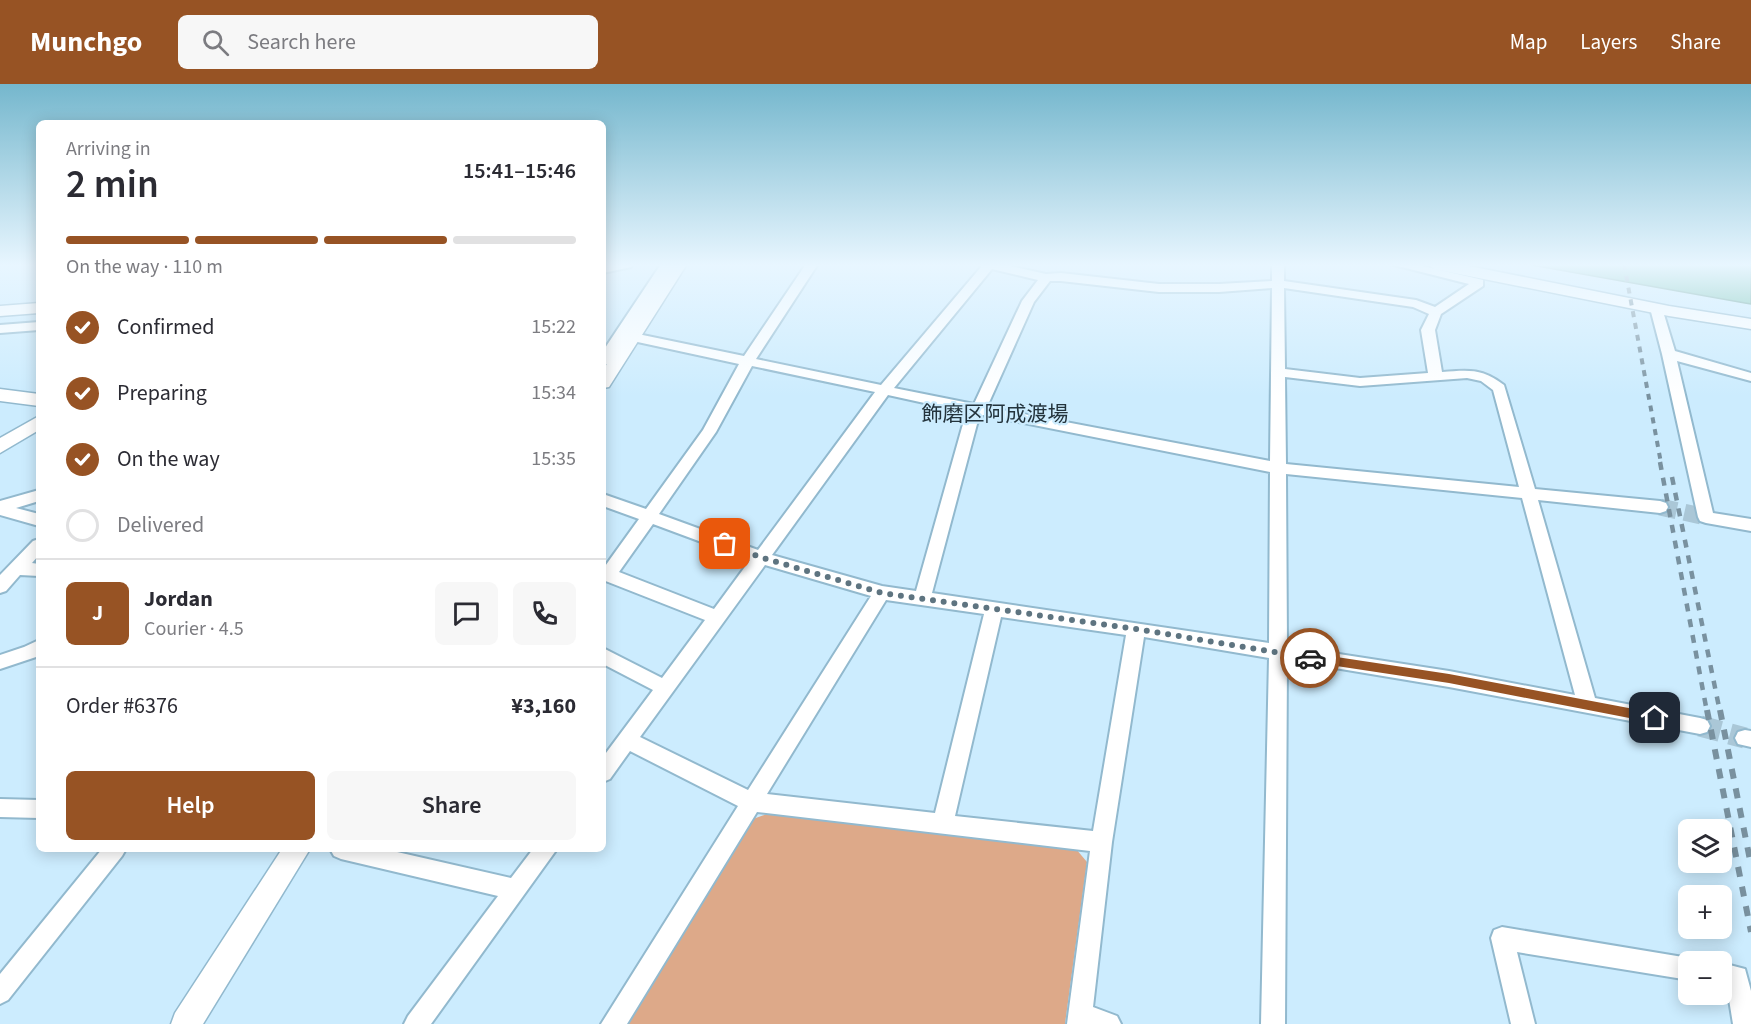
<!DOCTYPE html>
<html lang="en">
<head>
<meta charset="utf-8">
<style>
  body { margin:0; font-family:"Source Sans 3","Noto Sans JP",sans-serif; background:#f7f7f7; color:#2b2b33; height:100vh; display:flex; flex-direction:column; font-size:22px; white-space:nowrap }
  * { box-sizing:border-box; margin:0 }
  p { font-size:20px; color:#7c7c81 }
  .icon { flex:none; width:33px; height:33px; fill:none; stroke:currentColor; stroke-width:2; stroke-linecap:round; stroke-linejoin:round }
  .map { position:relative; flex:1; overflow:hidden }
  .details { position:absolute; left:36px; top:36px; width:570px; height:732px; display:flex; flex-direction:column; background:#fff; border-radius:9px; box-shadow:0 3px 15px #0003 }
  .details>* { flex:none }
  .fabs { position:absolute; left:1678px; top:735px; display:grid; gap:12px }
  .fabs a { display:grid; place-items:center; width:54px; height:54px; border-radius:9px; background:#fff; box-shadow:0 3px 15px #0003; font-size:30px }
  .pin { position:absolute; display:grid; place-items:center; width:51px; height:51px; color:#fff; margin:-26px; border-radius:12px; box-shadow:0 3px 9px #0006 }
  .courier { position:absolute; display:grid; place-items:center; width:60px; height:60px; margin:-30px; border:4px solid #975324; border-radius:50%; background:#fff; color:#222; box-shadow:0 2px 8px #0007 }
  .head em { font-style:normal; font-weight:600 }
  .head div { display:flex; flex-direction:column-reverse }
  .head { display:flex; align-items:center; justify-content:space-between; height:102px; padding:0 30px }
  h1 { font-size:39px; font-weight:600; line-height:45px }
  .bar { display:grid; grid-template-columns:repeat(4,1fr); gap:9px 6px; align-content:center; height:72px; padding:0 30px }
  .bar i { height:8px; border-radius:4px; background:#e1e1e2 }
  .bar .current { background:#975324 }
  .bar p { grid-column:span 4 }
  .line { display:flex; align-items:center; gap:15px; padding:0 30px; border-top:2px solid #e1e1e2 }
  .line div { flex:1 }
  .round { display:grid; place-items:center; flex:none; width:63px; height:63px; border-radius:9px; background:#f7f7f7 }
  ol { padding:0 30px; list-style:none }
  li { display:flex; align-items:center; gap:18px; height:66px }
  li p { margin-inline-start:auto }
  li .icon { padding:6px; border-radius:50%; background:#975324; color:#fff; stroke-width:4 }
  li:last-child { color:#7c7c81 }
  li i { width:33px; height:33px; border:3px solid #e1e1e2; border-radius:50% }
  .primary-button { display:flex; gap:12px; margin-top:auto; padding:12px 30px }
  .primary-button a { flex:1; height:69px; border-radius:9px; background:#975324; color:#fff; font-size:24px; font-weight:600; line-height:69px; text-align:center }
  .primary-button a+a { background:#f7f7f7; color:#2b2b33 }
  header { display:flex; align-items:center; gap:36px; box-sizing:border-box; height:84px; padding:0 30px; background:#975324; color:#fff }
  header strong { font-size:28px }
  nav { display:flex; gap:33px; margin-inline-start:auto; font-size:21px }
  .search { width:420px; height:54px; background:#f7f7f7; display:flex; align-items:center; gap:15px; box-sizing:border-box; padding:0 21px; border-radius:9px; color:#7c7c81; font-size:22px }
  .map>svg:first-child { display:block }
  .green { fill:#dda989 }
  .water { fill:#6abca4; stroke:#559385; stroke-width:1.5 }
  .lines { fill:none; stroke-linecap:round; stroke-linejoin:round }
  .minor-tunnel-far1 { stroke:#aac7d7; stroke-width:17; stroke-dasharray:17 8; stroke-linecap:butt }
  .minor-tunnel { stroke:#aac7d7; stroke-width:21; stroke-dasharray:21 10; stroke-linecap:butt }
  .minor-casing { stroke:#92b9ce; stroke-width:4 }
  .tertiary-casing { stroke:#92b9ce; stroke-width:3 }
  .minor { fill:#fff; fill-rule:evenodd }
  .tertiary { fill:#fff; fill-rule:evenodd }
  .rail-far2 { stroke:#79919f; stroke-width:4; stroke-dasharray:6 6; stroke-linecap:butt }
  .rail-far1 { stroke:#79919f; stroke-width:4.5; stroke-dasharray:8 8; stroke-linecap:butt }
  .rail { stroke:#79919f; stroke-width:6; stroke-dasharray:10 10; stroke-linecap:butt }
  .route { fill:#975324 }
  .done { stroke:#5e7480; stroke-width:6; stroke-dasharray:0 10.8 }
  .labels { text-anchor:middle; stroke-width:4.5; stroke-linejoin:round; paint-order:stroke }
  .quarter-label { font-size:21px; fill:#23333c; stroke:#ccecfe }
</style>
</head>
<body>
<header>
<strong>Munchgo</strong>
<div class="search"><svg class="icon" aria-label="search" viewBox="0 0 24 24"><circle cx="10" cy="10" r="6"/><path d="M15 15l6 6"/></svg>Search here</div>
<nav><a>Map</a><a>Layers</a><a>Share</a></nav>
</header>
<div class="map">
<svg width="1751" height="940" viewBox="0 0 1751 940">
  <rect width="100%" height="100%" fill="#ccecfe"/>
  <!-- green -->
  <path class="green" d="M770,729L1076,765L1087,778L1065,940H626L753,735Z"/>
  <!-- water -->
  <path class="water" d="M1526,180H1751V220L1745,219Z"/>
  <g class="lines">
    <!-- minor-tunnel-far1 -->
    <path class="minor-tunnel-far1" d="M1660,423L1706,433"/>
    <!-- minor-tunnel -->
    <path class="minor-tunnel" d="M1700,642L1745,654"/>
    <!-- minor casing -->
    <g class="minor-casing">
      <path id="minor" d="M633,180L631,183L603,189V181Z
        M661,180H673L608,280L603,281V267Z
        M806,180H818L756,275L881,301L981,183L978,180H1002L1046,190L1061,189L1159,200H1219L1272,197V180H1284V197L1416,216L1435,223L1469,200L1390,180H1414L1483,196V202L1441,230L1435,246L1442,288C1468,286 1482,284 1504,301L1535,405L1660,417L1666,419L1668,423L1666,427L1660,429L1538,416L1595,614L1700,634L1707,636L1710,642L1707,648L1700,650L1449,603L1287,576L1285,940H1261L1269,574L1144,553L1112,758L1093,923L1117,932L1121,940H1067L1090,767L757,728L627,940H601L738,722L630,667L610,695L603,698V673L653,606L603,580V564L662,594L705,536L603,496V485L639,435L603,422V410L646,425L703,346L739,280L633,257L626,253L633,249L744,272ZM992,185L1038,196L1022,217L974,320L894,304ZM1050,197H1061L1159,208H1219L1272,204L1270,377L987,323L1034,218ZM1284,204L1413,223L1429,230L1421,246L1428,289L1360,294L1285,285ZM752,282L875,308L758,466L659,430L716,348ZM1285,293L1360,302L1467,294L1481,297L1493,306L1519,403L1286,380ZM888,311L970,329L963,340L916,507L882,502L772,471ZM983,331L1270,388L1269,559L932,509L977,340ZM1286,390L1522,414L1575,611L1449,587L1287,562ZM653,440L750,476L714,525L619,488ZM765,481L871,512L748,706L640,653ZM886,516L984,530L935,729L767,710ZM1001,533L1126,551L1093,747L955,732Z
        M1656,220L1662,224L1675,267L1751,289V297L1677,277L1713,429L1751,435V447L1706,439L1700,437L1698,433L1662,270L1650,224Z
        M39,238V246L0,249V241Z
        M39,406V417L16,424L39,430V442L0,431V417Z
        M39,455V471L32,479L39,480V492L20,491L6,507L0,509V491L33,457Z
        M39,556V572L0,585V571L24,563Z
        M1745,646L1751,647V663L1738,660L1735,654L1738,648Z
        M0,715L39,716V734L0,733Z
        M102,765H126L122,772L8,916L0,920V890Z
        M330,765H384L511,794L533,765H557L431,940H404L408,932L498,812L341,775L334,772Z
        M1502,843L1689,874L1697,878H1689V896L1517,868L1535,940H1511L1491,854L1494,846Z
        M1722,879L1745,885L1751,907V940H1733L1727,903H1722Z"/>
    </g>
    <!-- tertiary casing -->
    <g class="tertiary-casing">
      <path id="tertiary" d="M672,180H687L609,303L603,304V286Z
        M1427,180H1459L1669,222L1751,235V245L1669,232L1434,185Z
        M39,219V229L0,232V222Z
        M0,305L39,310V322L0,317Z
        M39,332V346L0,369V354Z
        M282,765H310L203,940H171L175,929Z"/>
    </g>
    <!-- minor -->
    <use href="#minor" class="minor"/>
    <!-- tertiary -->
    <use href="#tertiary" class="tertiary"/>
    <!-- rail-far2 -->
    <path class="rail-far2" d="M1624,180L1661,379"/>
    <!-- rail-far1 -->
    <path class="rail-far1" d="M1660,378L1707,628
      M1672,393L1720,628"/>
    <!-- rail -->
    <path class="rail" d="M1707,626L1751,848
      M1720,626L1751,781"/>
  </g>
  <!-- sky -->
  <linearGradient id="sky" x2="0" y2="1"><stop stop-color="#75b7cd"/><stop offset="0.58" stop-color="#e8f6ff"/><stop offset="1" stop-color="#e8f6ff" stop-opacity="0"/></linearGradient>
  <rect width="1751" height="312" fill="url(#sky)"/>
  <!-- route -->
  <path class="route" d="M1310,569L1449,590L1655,629L1661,634L1655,639L1449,599L1310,578L1305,574Z"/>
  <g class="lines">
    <!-- done -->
    <path class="done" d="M725,460L763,474L882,509L1136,545L1310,574"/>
  </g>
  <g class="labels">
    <!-- quarter labels -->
    <g class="quarter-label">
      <text x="995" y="337">飾磨区阿成渡場</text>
    </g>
  </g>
</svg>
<div class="fabs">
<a><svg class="icon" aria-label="layers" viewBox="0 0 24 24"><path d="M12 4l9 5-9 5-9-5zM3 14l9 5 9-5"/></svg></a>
<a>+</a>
<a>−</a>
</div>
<div class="pin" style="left:725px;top:460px;background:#ea580c"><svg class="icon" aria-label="bag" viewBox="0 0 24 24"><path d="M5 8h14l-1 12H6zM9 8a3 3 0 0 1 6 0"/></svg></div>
<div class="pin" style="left:1655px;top:634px;background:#1f2937"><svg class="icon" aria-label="home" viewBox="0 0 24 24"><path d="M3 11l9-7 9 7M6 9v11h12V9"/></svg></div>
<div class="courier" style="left:1310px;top:574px"><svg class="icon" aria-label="car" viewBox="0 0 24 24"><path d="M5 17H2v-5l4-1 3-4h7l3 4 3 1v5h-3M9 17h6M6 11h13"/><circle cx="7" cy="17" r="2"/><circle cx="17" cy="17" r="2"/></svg></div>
<section class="details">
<div class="head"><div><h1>2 min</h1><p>Arriving in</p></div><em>15:41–15:46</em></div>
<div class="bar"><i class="current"></i><i class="current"></i><i class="current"></i><i></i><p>On the way · 110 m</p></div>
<ol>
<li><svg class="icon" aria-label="check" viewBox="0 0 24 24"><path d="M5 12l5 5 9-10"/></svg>Confirmed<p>15:22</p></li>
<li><svg class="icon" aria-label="check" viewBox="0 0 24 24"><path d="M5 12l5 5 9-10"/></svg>Preparing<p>15:34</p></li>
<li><svg class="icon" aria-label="check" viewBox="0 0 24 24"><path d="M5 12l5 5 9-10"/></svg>On the way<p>15:35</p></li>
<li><i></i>Delivered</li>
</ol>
<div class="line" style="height:108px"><b class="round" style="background:#975324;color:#fff">J</b><div><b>Jordan</b><p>Courier · 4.5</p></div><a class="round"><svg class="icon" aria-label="chat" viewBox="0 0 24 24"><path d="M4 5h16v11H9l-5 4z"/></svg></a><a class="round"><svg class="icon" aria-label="phone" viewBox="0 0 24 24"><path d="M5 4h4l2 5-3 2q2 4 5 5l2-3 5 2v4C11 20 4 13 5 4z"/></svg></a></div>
<div class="line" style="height:78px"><div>Order #6376</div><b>¥3,160</b></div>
<div class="primary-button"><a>Help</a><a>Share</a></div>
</section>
</div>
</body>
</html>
